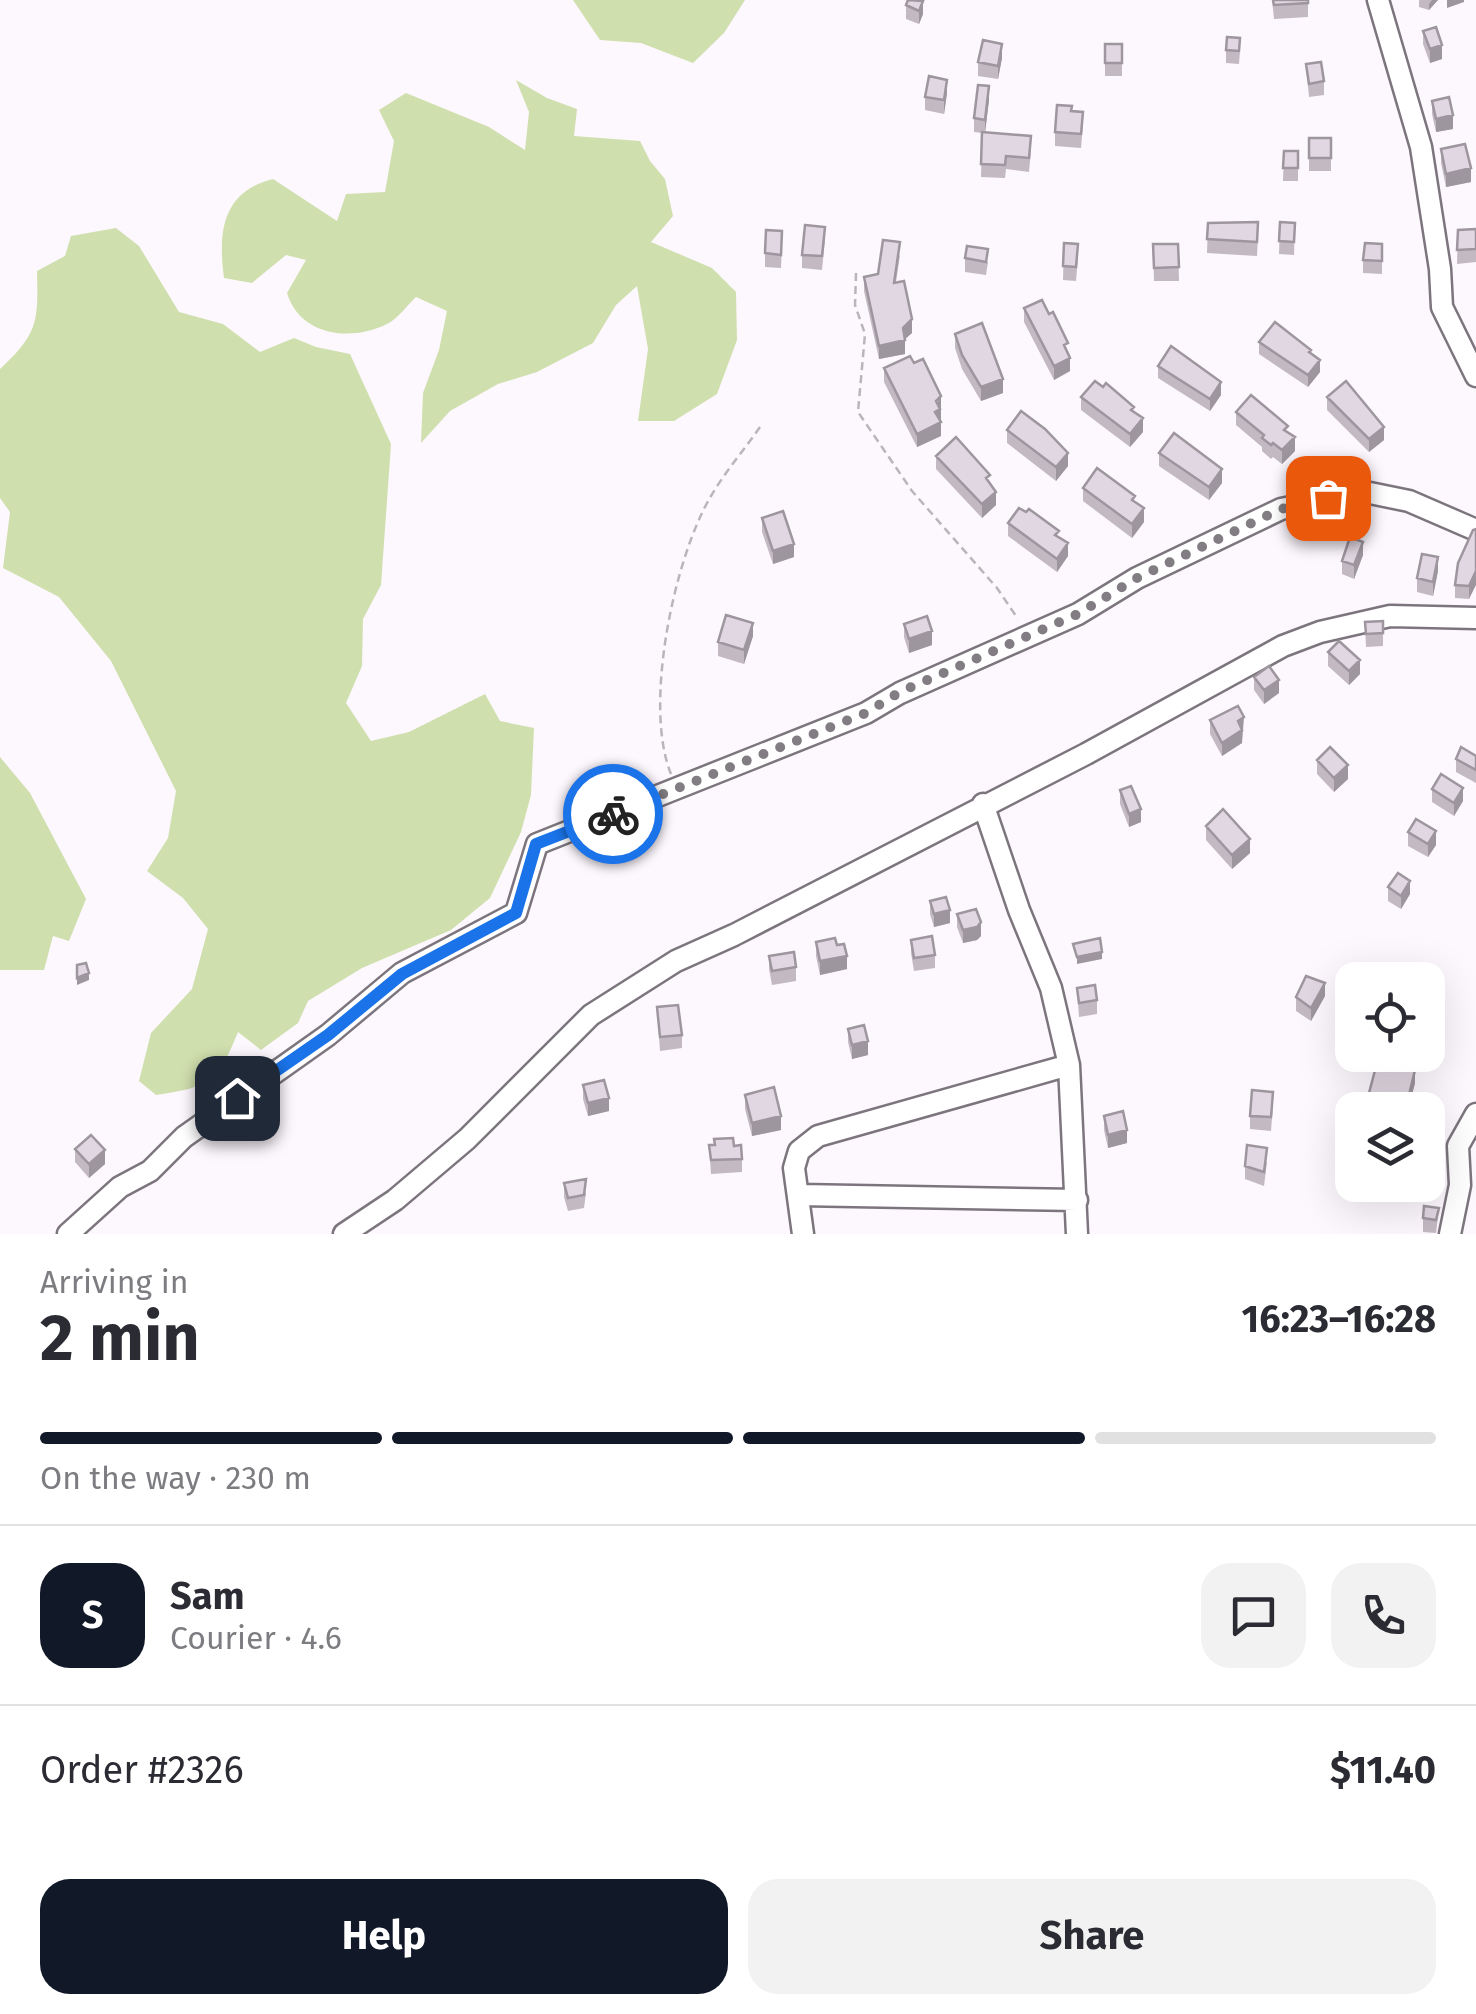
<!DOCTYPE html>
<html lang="en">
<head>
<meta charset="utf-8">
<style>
  body { margin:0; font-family:"Fira Sans",sans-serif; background:#f2f2f3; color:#2b2b33; height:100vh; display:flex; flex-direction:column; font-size:38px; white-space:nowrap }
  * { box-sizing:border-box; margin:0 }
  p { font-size:32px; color:#7c7c81 }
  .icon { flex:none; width:55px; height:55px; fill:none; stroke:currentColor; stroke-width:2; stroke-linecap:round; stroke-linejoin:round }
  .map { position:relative; height:1234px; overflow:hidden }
  .side { display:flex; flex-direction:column; background:#fff; flex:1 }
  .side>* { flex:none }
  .buttons { position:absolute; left:1335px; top:962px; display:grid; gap:20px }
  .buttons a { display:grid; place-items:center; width:110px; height:110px; border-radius:20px; background:#fff; box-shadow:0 10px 40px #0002; font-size:50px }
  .pin { position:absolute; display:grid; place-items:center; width:85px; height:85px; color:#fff; margin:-42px; border-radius:20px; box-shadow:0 5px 15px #0006 }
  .courier { position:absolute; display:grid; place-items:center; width:100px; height:100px; margin:-50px; border:8px solid #1a73e8; border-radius:50%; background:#fff; color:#222; box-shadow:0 2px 12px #0007 }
  .head em { font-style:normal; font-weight:700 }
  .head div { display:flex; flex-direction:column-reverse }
  .head { display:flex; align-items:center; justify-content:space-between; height:170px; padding:0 40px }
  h1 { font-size:65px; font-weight:700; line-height:75px }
  .bar { display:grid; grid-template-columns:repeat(4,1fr); gap:15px 10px; align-content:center; height:120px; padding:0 40px }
  .bar i { height:12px; border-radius:8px; background:#e1e1e2 }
  .bar .active { background:#111827 }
  .bar p { grid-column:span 4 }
  .line { display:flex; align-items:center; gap:25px; padding:0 40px; border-top:2px solid #e1e1e2 }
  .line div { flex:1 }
  .round { display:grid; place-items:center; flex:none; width:105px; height:105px; border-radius:30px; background:#f2f2f3 }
  .primary-button { display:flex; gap:20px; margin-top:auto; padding:20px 40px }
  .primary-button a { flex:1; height:115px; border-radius:30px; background:#111827; color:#fff; font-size:40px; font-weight:700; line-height:115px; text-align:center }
  .primary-button a+a { background:#f2f2f3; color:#2b2b33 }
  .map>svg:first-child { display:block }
  .green { fill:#d0dfae }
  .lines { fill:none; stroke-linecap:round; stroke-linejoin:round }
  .minor-casing { stroke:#7d757e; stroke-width:25 }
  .path { stroke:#bab5bb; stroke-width:2.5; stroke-dasharray:8 5; stroke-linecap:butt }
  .minor { stroke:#fff; stroke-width:20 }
  .wall { fill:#c2b9c2 }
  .shaded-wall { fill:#9e969e }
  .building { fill:#e1d7e2; stroke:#9e969e; stroke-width:2.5 }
  .done { stroke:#827d82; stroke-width:10; stroke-dasharray:0 18 }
  .route { stroke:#1a73e8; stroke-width:12 }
</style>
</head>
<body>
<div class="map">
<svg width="1476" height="1234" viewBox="0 0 1476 1234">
  <rect width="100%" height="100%" fill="#fdf7fe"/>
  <!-- green -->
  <path class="green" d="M573,0H745L724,33L693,63L641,43L600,40Z
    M516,80L547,98L577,109L574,136L640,141L650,161L665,179L673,216L651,242L712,268L736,292L737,340L717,394L674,421H638L648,349L637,286L616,305L593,343L537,372L498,384L450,411L421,443L423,393L439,350L447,311L416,297C407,305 398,319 387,324C351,342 300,336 287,293L306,260L286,255L252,283L224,278C218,232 222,192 273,179L337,221L346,194L385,192L394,141L379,110L406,93L489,127L525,150L529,112Z
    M116,228L139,246L179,312L223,324L260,352L294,338L316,347L350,354L391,444L381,585L363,619L362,666L346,703L371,741L409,732L485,694L500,721L534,728L531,795L521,832L490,898L451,930L362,968L308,1001L298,1023L261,1050L238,1032C217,1083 210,1087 156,1095L139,1081L151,1033L192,989L208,929L183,898L147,871L168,838L176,791L111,661L59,597L3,568L10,512L0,498V369C39,333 38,321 37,271L65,256L71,236Z
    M0,757L30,793L86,899L69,941L53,936L44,970H0Z"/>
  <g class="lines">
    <!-- minor casing -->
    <g class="minor-casing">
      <path id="minor" d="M1378,0L1421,147L1440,269L1442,307L1476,376
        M983,804L1019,910L1051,988L1069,1065L1077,1234
        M799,1195L1077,1200
        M68,1234L120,1187L150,1171L184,1137L328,1035L402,973L516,913L537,844L866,713L900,693L1078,614L1137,578L1281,509L1365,492L1409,501L1476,530
        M344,1234L395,1200L467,1139L591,1015L676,961L734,935L1086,754L1283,646L1320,632L1390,616L1476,618
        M803,1234L794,1168L799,1151L818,1136L1069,1065
        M1450,1234L1460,1185L1458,1146L1476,1114"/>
    </g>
    <!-- path -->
    <path class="path" d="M856,273L855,305L865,334L858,412L912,491L997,588L1018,619
      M671,774C643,706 674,558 711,496C725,472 744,450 760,427"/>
    <!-- minor -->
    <use href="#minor" class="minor"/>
  </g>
  <!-- wall -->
  <path class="wall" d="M1272,0H1308V17L1274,19Z
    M1419,0H1438L1429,10L1419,7Z
    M923,1V14L919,24L906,19V5Z
    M1423,31L1442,59L1430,63L1423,44Z
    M1105,44H1122V76H1105Z
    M1226,50L1240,51L1239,64L1226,63Z
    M1002,58L998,79L978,76V62Z
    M1306,64L1324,81V95L1309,97Z
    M947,93L944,114L925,110V97Z
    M989,100L985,132L1031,150L1029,172L1006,169L1005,178L981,177L982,133L974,132V118Z
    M1432,101L1453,129L1436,132L1432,114Z
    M1071,111L1083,125L1081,148L1055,146V132Z
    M1309,138H1331V171H1309Z
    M1441,149L1471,182L1446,187L1441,163Z
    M1284,151H1298V181H1283Z
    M1280,222L1295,223L1294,255L1279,254Z
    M1208,223L1258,236L1257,256L1207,253Z
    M1476,229V262L1457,264L1458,230Z
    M825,240L822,270L802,268V255Z
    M1064,243L1078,257L1076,281L1063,280Z
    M1153,244H1178L1179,281H1154Z
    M1382,244V274L1363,273V260Z
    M782,245L781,268L765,267V253Z
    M900,255L896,282L912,333L905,339V354L879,359L864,291V277L878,274Z
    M965,258L988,262L986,275L965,272Z
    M1024,308L1070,371L1054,380L1024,322Z
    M955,334L1003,393L981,401L962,369L955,348Z
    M1259,342L1311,353L1320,372L1308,387L1259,354Z
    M1158,366L1221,395L1210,411L1158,378Z
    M884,368L941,409V436L917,447L884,382Z
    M1081,397L1134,413L1143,432L1130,447L1081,410Z
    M1327,397L1384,440L1369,452L1327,410Z
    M1236,412L1288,432L1295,451L1282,464L1273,457L1271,459L1262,451V447L1236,425Z
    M1007,430L1068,466L1056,481L1007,443Z
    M1159,453L1222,483L1209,500L1159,466Z
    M936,456L990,483L996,505L982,518L936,469Z
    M1083,488L1135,502L1144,522L1132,538L1083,501Z
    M762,518L794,557L773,564L762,532Z
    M1008,523L1068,556L1057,572L1008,536Z
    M1473,530L1469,599L1455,598V585Z
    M1363,555L1354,579L1342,574V561Z
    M1438,571L1433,596L1417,592V578Z
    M1383,621V646L1366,647L1365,622Z
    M904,624L932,645L909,653L904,637Z
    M753,636L744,664L718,656V642Z
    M1328,652L1360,674L1349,685L1328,666Z
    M1254,677L1279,693L1264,704L1254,690Z
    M1210,720L1244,731L1242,732V743L1222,756L1210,734Z
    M1476,756V783L1456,772V759Z
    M1317,760L1348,779L1334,792L1317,774Z
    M1432,789L1463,801L1454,816L1432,802Z
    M1120,790L1141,822L1129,827L1120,804Z
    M1206,826L1250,853L1232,869L1206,840Z
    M1408,832L1436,845L1428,857L1408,846Z
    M1388,887L1410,894L1401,909L1388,901Z
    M930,901L950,923L934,927L930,914Z
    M957,914L981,936L977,940L963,943L957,927Z
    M911,940L935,955V968L914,971L911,953Z
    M816,942L847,969L820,975L816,956Z
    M769,956L796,967V981L772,985L769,969Z
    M1077,988L1097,1000V1014L1079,1017Z
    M1325,996L1311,1021L1296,1011V997Z
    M657,1007L682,1035V1048L660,1051Z
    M848,1029L868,1055L852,1059L848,1042Z
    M1415,1083L1408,1110H1382L1369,1107V1093Z
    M583,1085L609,1111L588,1116L583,1099Z
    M745,1095L781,1130L752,1136L745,1109Z
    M1273,1105L1271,1131L1250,1129V1116Z
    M1104,1116L1127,1143L1108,1148L1104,1130Z
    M709,1145L734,1146L742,1159V1172L711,1174Z
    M75,1149L105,1164L89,1178L75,1162Z
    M1267,1162L1264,1186L1245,1179V1166Z
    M564,1183L586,1193L584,1208L568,1211L564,1197Z
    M1439,1208L1436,1233L1423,1232V1218Z"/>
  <!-- shaded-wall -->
  <path class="shaded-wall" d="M1432,0H1438L1429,10V4Z
    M1447,0H1464V2L1447,8Z
    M923,1V14L919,24V11Z
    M1002,44V58L998,79V66Z
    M1442,45V59L1430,63V49Z
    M947,80V93L944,114V100Z
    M989,86V100L985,133V120Z
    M1453,115V129L1436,132V119Z
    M1471,168V182L1446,187V174Z
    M912,319V333L904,340H905V354L879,359V346Z
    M1070,358V371L1054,380V366Z
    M1320,360V372L1308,387V375Z
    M1003,379V393L981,401V387Z
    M1221,382V395L1210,411V399Z
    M941,396V436L917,447V434Z
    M1143,418V432L1130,447V434Z
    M1384,427V440L1369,452V439Z
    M1295,437V451L1282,464V450Z
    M1068,453V466L1056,481V467Z
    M1222,469V483L1209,500V487Z
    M996,492V505L982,518V504Z
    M1144,508V522L1132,538V524Z
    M1363,542V555L1354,579V565Z
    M1068,543V556L1057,572V559Z
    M794,544V557L773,564V551Z
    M1438,557V571L1433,596V582Z
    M1476,571V585L1469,599V586Z
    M753,623V636L744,664V650Z
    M932,631V645L909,653V639Z
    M1360,660V674L1349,685V671Z
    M1279,680V693L1264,704V690Z
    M1244,717L1242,743L1222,756V743L1238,721Z
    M1348,765V779L1334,792V778Z
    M1463,788V801L1454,816V803Z
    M1141,809V822L1129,827V814Z
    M1436,831V845L1428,857V844Z
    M1250,839V853L1232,869V855Z
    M1410,881V894L1401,909V896Z
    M950,910V923L934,927V914Z
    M981,922V936L977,940L963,943V930Z
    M1102,952V959L1077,964V957Z
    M847,956V969L820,975V961Z
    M89,973V980L77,985V978Z
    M1325,983V996L1311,1021V1008Z
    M868,1041V1055L852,1059V1045Z
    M1415,1070V1083L1408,1110H1407V1103Z
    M609,1098V1111L588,1116V1103Z
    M781,1116V1130L752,1136V1123Z
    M1127,1130V1143L1108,1148V1135Z
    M105,1150V1164L89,1178V1164Z"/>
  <!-- building -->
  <path class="building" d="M908,0L923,1L919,11L906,5Z
    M1273,0H1308V3L1274,5Z
    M1436,27L1442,45L1430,49L1423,31Z
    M1227,37L1240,38L1239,51L1226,50Z
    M983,40L1002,44L998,66L978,62Z
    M1105,44H1122V63H1105Z
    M1321,62L1324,81L1309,84L1306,64Z
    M929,76L947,80L944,100L925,97Z
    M978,85L989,86L985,120L974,118Z
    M1449,97L1453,115L1436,119L1432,101Z
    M1057,105L1072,106L1071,111L1083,112L1081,134L1055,132Z
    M982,132L1031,136L1029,158L1006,156L1005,165L981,164Z
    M1309,138H1331V158H1309Z
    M1465,144L1471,168L1446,174L1441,149Z
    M1284,151H1298V168H1283Z
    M1258,222L1257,242L1207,239L1208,223Z
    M1280,222L1295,223L1294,242L1279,241Z
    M805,225L825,227L822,256L802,255Z
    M1476,229V249L1457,250L1458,230Z
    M766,230L782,231L781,255L765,253Z
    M883,240L900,242L894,283L904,281L912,319L903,328L905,340L879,346L864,277L878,274Z
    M1064,243L1078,244L1076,267L1063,266Z
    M1365,243L1382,244V261L1363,260Z
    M1153,244H1178L1179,267L1154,268Z
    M967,246L988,249L986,262L965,258Z
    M1042,300L1049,314L1053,312L1068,343L1064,345L1070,358L1054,366L1024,308Z
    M1275,322L1311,350L1309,352L1320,360L1308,375L1259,342Z
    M982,323L1003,379L981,387L962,355L955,334Z
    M1171,346L1221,382L1210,399L1158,366Z
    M910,356L914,363L923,359L941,396L936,401L940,409L935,412L941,422L917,434L884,368Z
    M1095,381L1103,387L1106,383L1134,407L1131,410L1143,418L1130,434L1081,397Z
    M1346,381L1384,427L1369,439L1327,397Z
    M1251,395L1288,426L1284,430L1295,437L1282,450L1273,443L1271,445L1262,438L1264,435L1236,412Z
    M1021,411L1045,429L1068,453L1056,467L1007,430Z
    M1174,433L1222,469L1209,487L1159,453Z
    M956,437L990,475L986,478L996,492L982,504L936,456Z
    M1097,468L1135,496L1132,500L1144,508L1132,524L1083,488Z
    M1019,508L1026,512L1029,509L1059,531L1055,535L1068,543L1057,559L1008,523Z
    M783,511L794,544L773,551L762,518Z
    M1476,529V571L1469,586L1455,585L1458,563L1473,530Z
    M1350,537L1363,542L1354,565L1342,561Z
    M1422,554L1438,557L1433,582L1417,578Z
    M726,615L753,623L744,650L718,642Z
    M927,616L932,631L909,639L904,624Z
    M1383,621V633L1366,634L1365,622Z
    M1339,641L1360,660L1349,671L1328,652Z
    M1269,666L1279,680L1264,690L1254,677Z
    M1238,706L1244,717L1238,721L1242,730L1222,743L1210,720Z
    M1330,747L1348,765L1334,778L1317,760Z
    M1461,747L1476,756V770L1456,759Z
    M1441,774L1463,788L1454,803L1432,789Z
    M1131,786L1141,809L1129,814L1120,790Z
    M1223,809L1250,839L1232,855L1206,826Z
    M1416,819L1436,831L1428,844L1408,832Z
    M1398,873L1410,881L1401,896L1388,887Z
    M946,897L950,910L934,914L930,901Z
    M976,909L981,922L977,927L963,930L957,914Z
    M932,936L935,955L914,958L911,940Z
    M835,938L837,945L844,944L847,956L820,961L816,942Z
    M1100,938L1102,952L1077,957L1073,944Z
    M794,952L796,967L772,971L769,956Z
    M86,963L89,973L77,978V965Z
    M1306,976L1325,983L1311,1008L1296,997Z
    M1095,985L1097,1000L1079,1003L1077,988Z
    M678,1005L682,1035L660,1037L657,1007Z
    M864,1025L868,1041L852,1045L848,1029Z
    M1378,1059L1415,1070L1407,1103L1369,1093Z
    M604,1080L609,1098L588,1103L583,1085Z
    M774,1087L781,1116L752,1123L745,1095Z
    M1252,1090L1273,1092L1271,1117L1250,1116Z
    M1123,1111L1127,1130L1108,1135L1104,1116Z
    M91,1135L105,1150L89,1164L75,1149Z
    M733,1138L734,1146L741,1145L742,1159L711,1160L709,1145H715L714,1139Z
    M1247,1145L1267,1148L1264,1172L1245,1166Z
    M586,1179L584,1195L568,1198L564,1183Z
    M1424,1206L1439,1208L1436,1220L1423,1218Z"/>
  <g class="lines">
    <!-- done -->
    <path class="done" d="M613,814L866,713L900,692L1078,614L1137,578L1281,509L1328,498"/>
    <!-- route -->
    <path class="route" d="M237,1098L328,1035L402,974L516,913L536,844L613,814"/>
  </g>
</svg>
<div class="buttons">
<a><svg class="icon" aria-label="locate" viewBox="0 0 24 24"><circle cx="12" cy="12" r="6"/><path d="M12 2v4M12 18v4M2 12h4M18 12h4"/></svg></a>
<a><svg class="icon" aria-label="layers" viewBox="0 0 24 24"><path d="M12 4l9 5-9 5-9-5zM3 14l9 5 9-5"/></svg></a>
</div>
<div class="pin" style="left:1328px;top:498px;background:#ea580c"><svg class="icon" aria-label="bag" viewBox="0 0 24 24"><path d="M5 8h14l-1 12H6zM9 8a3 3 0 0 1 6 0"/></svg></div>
<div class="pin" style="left:237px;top:1098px;background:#1f2937"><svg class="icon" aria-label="home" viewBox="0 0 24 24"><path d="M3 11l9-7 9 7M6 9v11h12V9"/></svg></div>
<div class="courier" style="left:613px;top:814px"><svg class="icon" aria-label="bike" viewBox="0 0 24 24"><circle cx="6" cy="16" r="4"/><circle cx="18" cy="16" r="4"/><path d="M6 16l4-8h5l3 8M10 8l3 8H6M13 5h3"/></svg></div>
</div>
<section class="side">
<div class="head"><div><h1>2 min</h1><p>Arriving in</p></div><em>16:23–16:28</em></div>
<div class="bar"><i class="active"></i><i class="active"></i><i class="active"></i><i></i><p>On the way · 230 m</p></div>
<div class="line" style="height:180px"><b class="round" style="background:#111827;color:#fff">S</b><div><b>Sam</b><p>Courier · 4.6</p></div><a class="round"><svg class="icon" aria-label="chat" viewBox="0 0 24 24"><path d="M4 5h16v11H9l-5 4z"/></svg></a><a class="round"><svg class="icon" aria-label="phone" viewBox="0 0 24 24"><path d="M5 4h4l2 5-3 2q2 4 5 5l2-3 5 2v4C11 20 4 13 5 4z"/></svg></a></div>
<div class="line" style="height:130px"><div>Order #2326</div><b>$11.40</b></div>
<div class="primary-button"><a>Help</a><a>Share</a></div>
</section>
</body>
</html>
